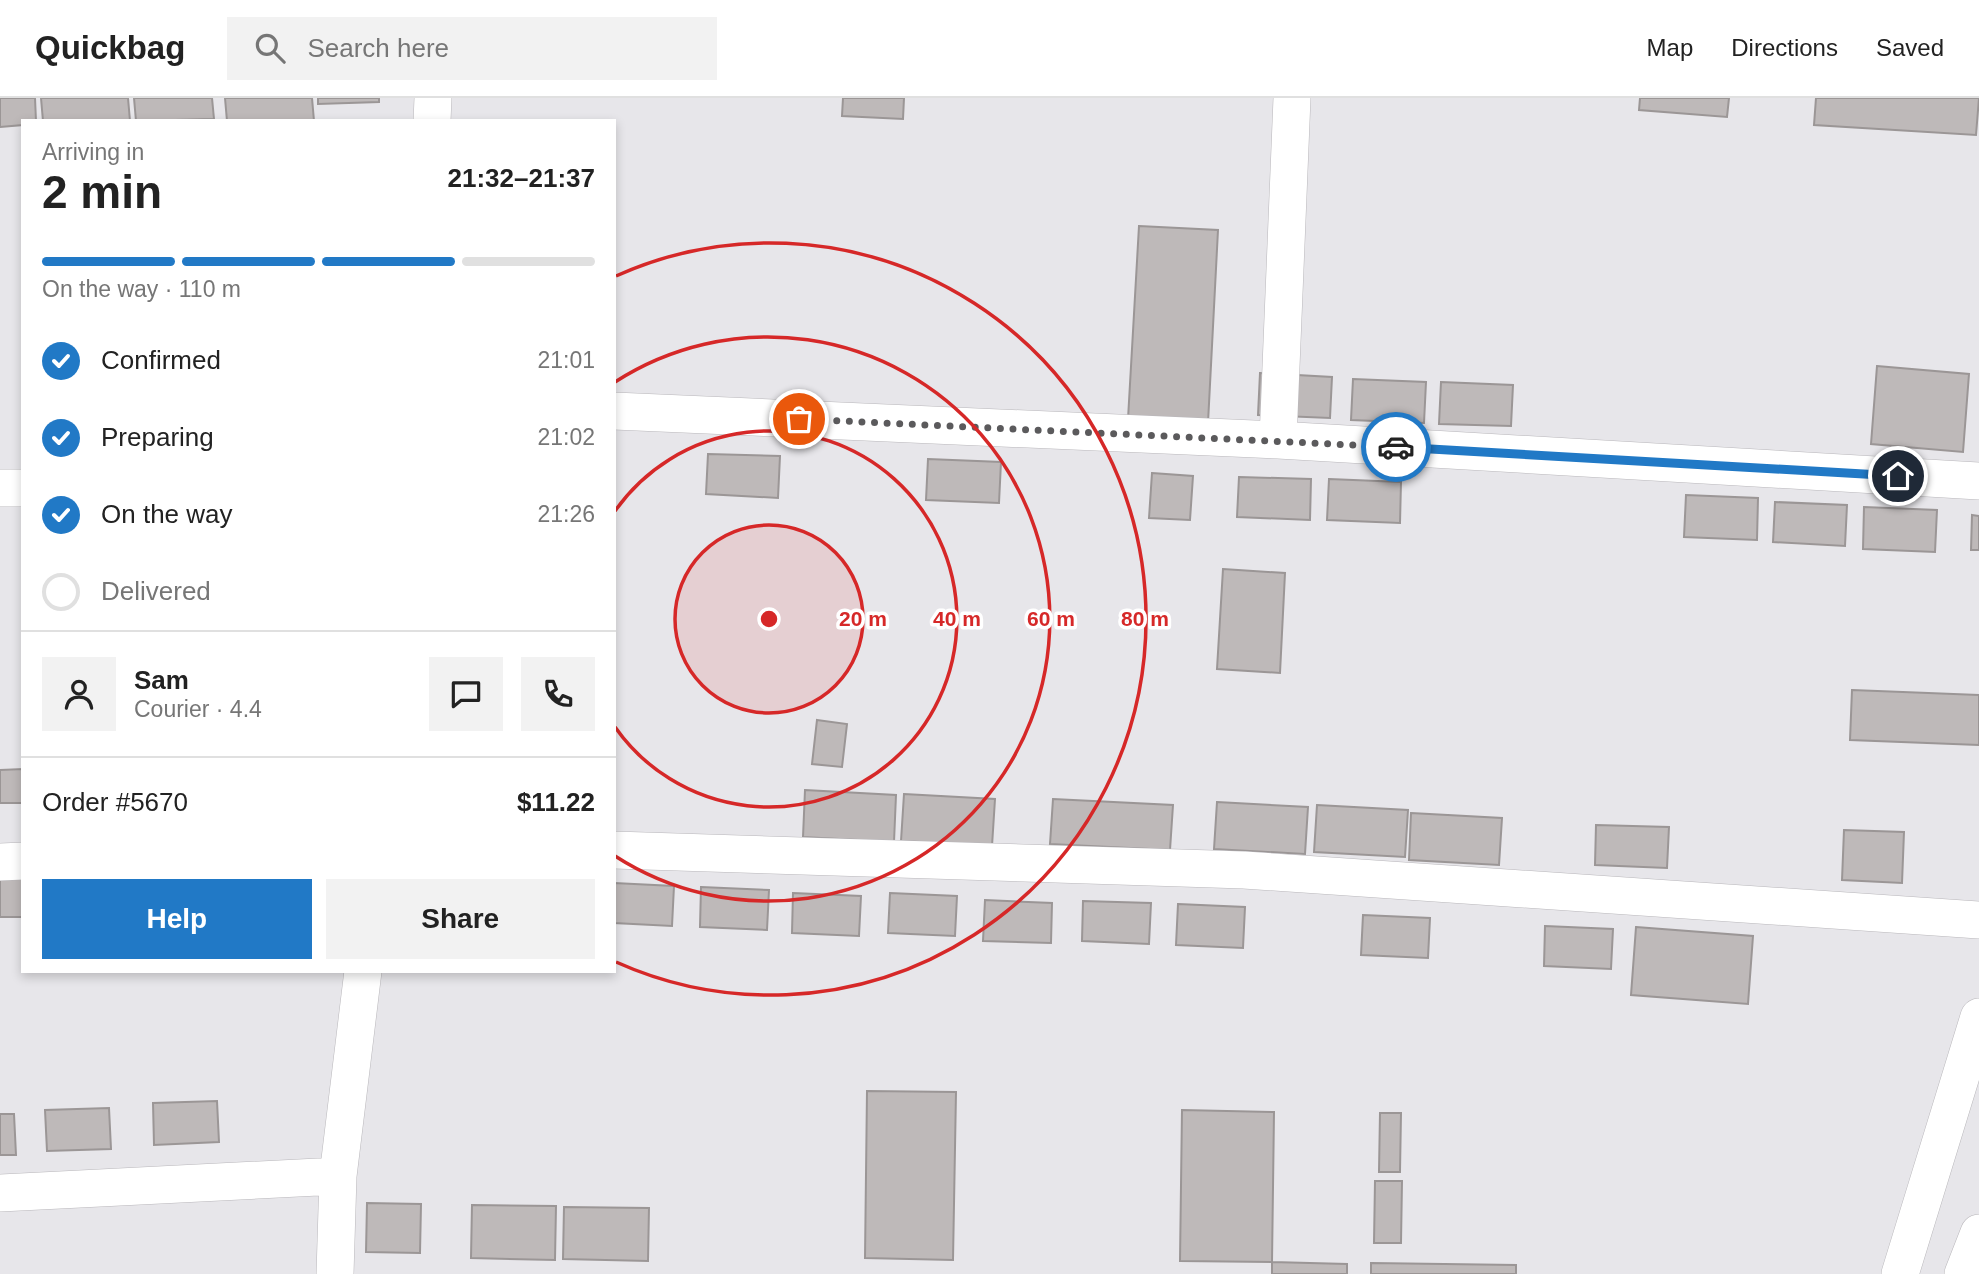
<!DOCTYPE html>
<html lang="en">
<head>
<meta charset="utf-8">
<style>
  body { margin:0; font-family:Arial,sans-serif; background:#f2f2f2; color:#222; height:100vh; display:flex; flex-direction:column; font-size:26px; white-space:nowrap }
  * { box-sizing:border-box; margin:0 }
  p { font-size:23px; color:#767676 }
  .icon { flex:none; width:38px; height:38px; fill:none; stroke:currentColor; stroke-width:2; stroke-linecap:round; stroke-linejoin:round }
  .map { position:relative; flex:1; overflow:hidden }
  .sheet { position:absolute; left:21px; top:21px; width:595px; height:854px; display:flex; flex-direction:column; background:#fff; border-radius:0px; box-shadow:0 4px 10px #0003 }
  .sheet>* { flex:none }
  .pin { position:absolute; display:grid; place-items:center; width:60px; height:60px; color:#fff; margin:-30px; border:4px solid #fff; border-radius:50%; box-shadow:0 2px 7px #0007 }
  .courier { position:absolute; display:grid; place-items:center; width:70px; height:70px; margin:-35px; border:5px solid #2179c6; border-radius:50%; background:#fff; color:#222; box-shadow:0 2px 9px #0007 }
  .summary em { font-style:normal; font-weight:700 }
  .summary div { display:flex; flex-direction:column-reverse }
  .summary { display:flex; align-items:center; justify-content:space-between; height:119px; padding:0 21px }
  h1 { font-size:46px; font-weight:700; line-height:52px }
  .bar { display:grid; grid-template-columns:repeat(4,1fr); gap:10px 7px; align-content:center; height:84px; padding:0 21px }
  .bar i { height:9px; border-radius:5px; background:#e0e0e0 }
  .bar .current { background:#2179c6 }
  .bar p { grid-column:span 4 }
  .line { display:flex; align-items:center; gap:18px; padding:0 21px; border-top:2px solid #e0e0e0 }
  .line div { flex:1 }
  .round { display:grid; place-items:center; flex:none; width:74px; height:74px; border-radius:0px; background:#f2f2f2 }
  ol { padding:0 21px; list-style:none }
  li { display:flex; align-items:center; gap:21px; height:77px }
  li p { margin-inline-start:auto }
  li .icon { padding:7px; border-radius:50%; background:#2179c6; color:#fff; stroke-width:4 }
  li:last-child { color:#767676 }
  li i { width:38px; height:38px; border:4px solid #e0e0e0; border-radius:50% }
  .action { display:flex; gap:14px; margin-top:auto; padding:14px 21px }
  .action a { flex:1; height:80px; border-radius:0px; background:#2179c6; color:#fff; font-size:28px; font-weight:700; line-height:80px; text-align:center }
  .action a+a { background:#f2f2f2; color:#222 }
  header { display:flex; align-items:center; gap:42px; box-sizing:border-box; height:98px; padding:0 35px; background:#fff; border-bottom:2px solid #e0e0e0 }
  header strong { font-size:33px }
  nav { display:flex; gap:38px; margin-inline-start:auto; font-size:24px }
  .search { width:490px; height:63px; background:#f2f2f2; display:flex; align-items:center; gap:18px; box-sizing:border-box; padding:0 24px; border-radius:0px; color:#767676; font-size:26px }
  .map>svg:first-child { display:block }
  .building { fill:#beb9b9; stroke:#9b9696; stroke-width:2 }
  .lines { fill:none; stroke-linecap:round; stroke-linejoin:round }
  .minor-casing { stroke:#b9b7bb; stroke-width:38 }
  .minor { stroke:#fff; stroke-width:37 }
  .done { stroke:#5b5a5c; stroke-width:7; stroke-dasharray:0 12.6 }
  .route { stroke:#2179c6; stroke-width:9 }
  .ring { fill:none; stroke:#d62828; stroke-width:3.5 }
  .centre { fill:#d62828; stroke:#fff; stroke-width:3.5 }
  .ring-label { font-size:21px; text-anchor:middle; font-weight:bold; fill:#d62828; stroke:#fff; stroke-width:7; stroke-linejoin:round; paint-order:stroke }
</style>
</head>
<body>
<header>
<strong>Quickbag</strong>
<div class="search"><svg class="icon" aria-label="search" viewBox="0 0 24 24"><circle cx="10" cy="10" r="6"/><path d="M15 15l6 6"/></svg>Search here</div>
<nav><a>Map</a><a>Directions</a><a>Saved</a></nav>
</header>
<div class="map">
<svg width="1979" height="1176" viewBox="0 0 1979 1176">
  <rect width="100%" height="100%" fill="#e7e6ea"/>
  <!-- building -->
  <path class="building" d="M0,0H35L36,23H23V27L0,29Z
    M41,0H128L130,23H43Z
    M134,0H212L214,21L136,23Z
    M225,0H312L314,23H227Z
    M318,0H379V4L318,6Z
    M843,0H904L903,21L842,18Z
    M1640,0H1729L1727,19L1639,12Z
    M1816,0H1979L1976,37L1814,27Z
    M1139,128L1218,132L1208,325L1128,321Z
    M1877,268L1969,276L1963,354L1871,346Z
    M1260,275L1332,279L1330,320L1258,317Z
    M1353,281L1426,284L1424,325L1351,322Z
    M1441,284L1513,287L1511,328L1439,326Z
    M708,356L780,358L778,400L706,396Z
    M928,361L1001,364L999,405L926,402Z
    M1152,375L1193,378L1190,422L1149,420Z
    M1239,379L1311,381L1310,422L1237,419Z
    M1329,381L1401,384L1400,425L1327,422Z
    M1686,397L1758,400L1757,442L1684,439Z
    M1775,404L1847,407L1845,448L1773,444Z
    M1864,409L1937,412L1935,454L1863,451Z
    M1972,417L1979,418V452H1971Z
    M1223,471L1285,475L1280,575L1217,571Z
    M1852,592L1979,597V647L1850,642Z
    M817,622L847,626L842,669L812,666Z
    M23,671V705H0V672Z
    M805,692L896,697L894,744L803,739Z
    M904,696L995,701L992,748L901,743Z
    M1053,701L1173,707L1170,752L1050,746Z
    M1217,704L1308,709L1305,756L1214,751Z
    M1317,707L1408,712L1405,759L1314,754Z
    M1411,715L1502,720L1499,767L1409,762Z
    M1596,727L1669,729L1667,770L1595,767Z
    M1844,732L1904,734L1902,785L1842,782Z
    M0,769H23V819H0Z
    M614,785L674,788L672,828L614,825Z
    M701,789L769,792L767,832L700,829Z
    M793,795L861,798L859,838L792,835Z
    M890,795L957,798L955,838L888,835Z
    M985,802L1052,805L1051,845L983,843Z
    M1083,803L1151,805L1149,846L1082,843Z
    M1178,806L1245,809L1243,850L1176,847Z
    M1363,817L1430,820L1428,860L1361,857Z
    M1545,828L1613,831L1611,871L1544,868Z
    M1636,829L1753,838L1748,906L1631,897Z
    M867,993L956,994L953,1162L865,1160Z
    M217,1003L219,1044L154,1047L153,1005Z
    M109,1010L111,1051L47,1053L45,1012Z
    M1182,1012L1274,1014L1272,1164L1180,1163Z
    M1380,1015H1401L1400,1074H1379Z
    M0,1016H14L16,1057H0Z
    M1375,1083H1402L1401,1145H1374Z
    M367,1105L421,1106L420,1155L366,1154Z
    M472,1107L556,1108L555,1162L471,1160Z
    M564,1109L649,1110L648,1163L563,1161Z
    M1272,1164L1347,1166V1176H1272Z
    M1371,1165L1516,1167V1176H1371Z"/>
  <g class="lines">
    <!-- minor casing -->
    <g class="minor-casing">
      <path id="minor" d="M432,23L433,0
        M614,313L1278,342L1979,383
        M1278,342L1292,0
        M0,390H23
        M614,752L1244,772L1979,822
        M0,764L23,763
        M0,1095L338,1078
        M335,1176L338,1078L363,873
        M1900,1176L1979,919
        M1963,1176L1979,1135"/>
    </g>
    <!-- minor -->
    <use href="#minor" class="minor"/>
  </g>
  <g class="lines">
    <!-- done -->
    <path class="done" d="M799,321L1396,349"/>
    <!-- route -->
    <path class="route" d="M1396,349L1898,378"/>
  </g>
  <!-- distance rings -->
  <circle cx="769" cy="521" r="94" fill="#d62828" fill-opacity=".12"/>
  <g class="ring">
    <circle cx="769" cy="521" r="94"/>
    <path d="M615 413A188 188 0 1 1 615 629"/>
    <path d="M615 284A282 282 0 1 1 615 758"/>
    <path d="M616 178A376 376 0 1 1 616 864"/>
  </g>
  <circle cx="769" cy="521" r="10" class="centre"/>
  <g class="ring-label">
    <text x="863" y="528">20 m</text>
    <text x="957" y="528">40 m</text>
    <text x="1051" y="528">60 m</text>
    <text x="1145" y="528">80 m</text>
  </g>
</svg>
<div class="pin" style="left:799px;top:321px;background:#ea580c"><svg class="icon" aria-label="bag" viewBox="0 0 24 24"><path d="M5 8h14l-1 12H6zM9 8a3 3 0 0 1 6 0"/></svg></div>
<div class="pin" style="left:1898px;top:378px;background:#1f2937"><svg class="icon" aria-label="home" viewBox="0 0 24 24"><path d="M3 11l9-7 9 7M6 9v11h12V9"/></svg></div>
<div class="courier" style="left:1396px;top:349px"><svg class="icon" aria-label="car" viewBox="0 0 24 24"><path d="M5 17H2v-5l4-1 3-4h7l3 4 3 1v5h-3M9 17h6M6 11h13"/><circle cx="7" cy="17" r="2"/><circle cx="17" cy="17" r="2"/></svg></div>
<section class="sheet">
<div class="summary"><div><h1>2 min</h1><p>Arriving in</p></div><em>21:32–21:37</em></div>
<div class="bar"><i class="current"></i><i class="current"></i><i class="current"></i><i></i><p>On the way · 110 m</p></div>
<ol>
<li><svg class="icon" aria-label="check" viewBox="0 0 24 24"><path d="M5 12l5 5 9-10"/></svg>Confirmed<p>21:01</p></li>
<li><svg class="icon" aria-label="check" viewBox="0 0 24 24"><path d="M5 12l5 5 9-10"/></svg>Preparing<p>21:02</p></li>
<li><svg class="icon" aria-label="check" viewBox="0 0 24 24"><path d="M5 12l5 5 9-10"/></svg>On the way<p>21:26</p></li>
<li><i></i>Delivered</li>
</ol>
<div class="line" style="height:126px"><a class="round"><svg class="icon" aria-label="person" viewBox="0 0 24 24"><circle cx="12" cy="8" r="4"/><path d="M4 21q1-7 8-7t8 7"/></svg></a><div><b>Sam</b><p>Courier · 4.4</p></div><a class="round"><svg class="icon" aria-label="chat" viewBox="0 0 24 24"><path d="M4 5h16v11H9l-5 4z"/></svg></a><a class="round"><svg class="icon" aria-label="phone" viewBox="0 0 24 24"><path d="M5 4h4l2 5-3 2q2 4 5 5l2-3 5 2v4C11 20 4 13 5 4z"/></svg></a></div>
<div class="line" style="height:91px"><div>Order #5670</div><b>$11.22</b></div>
<div class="action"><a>Help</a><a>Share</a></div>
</section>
</div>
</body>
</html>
